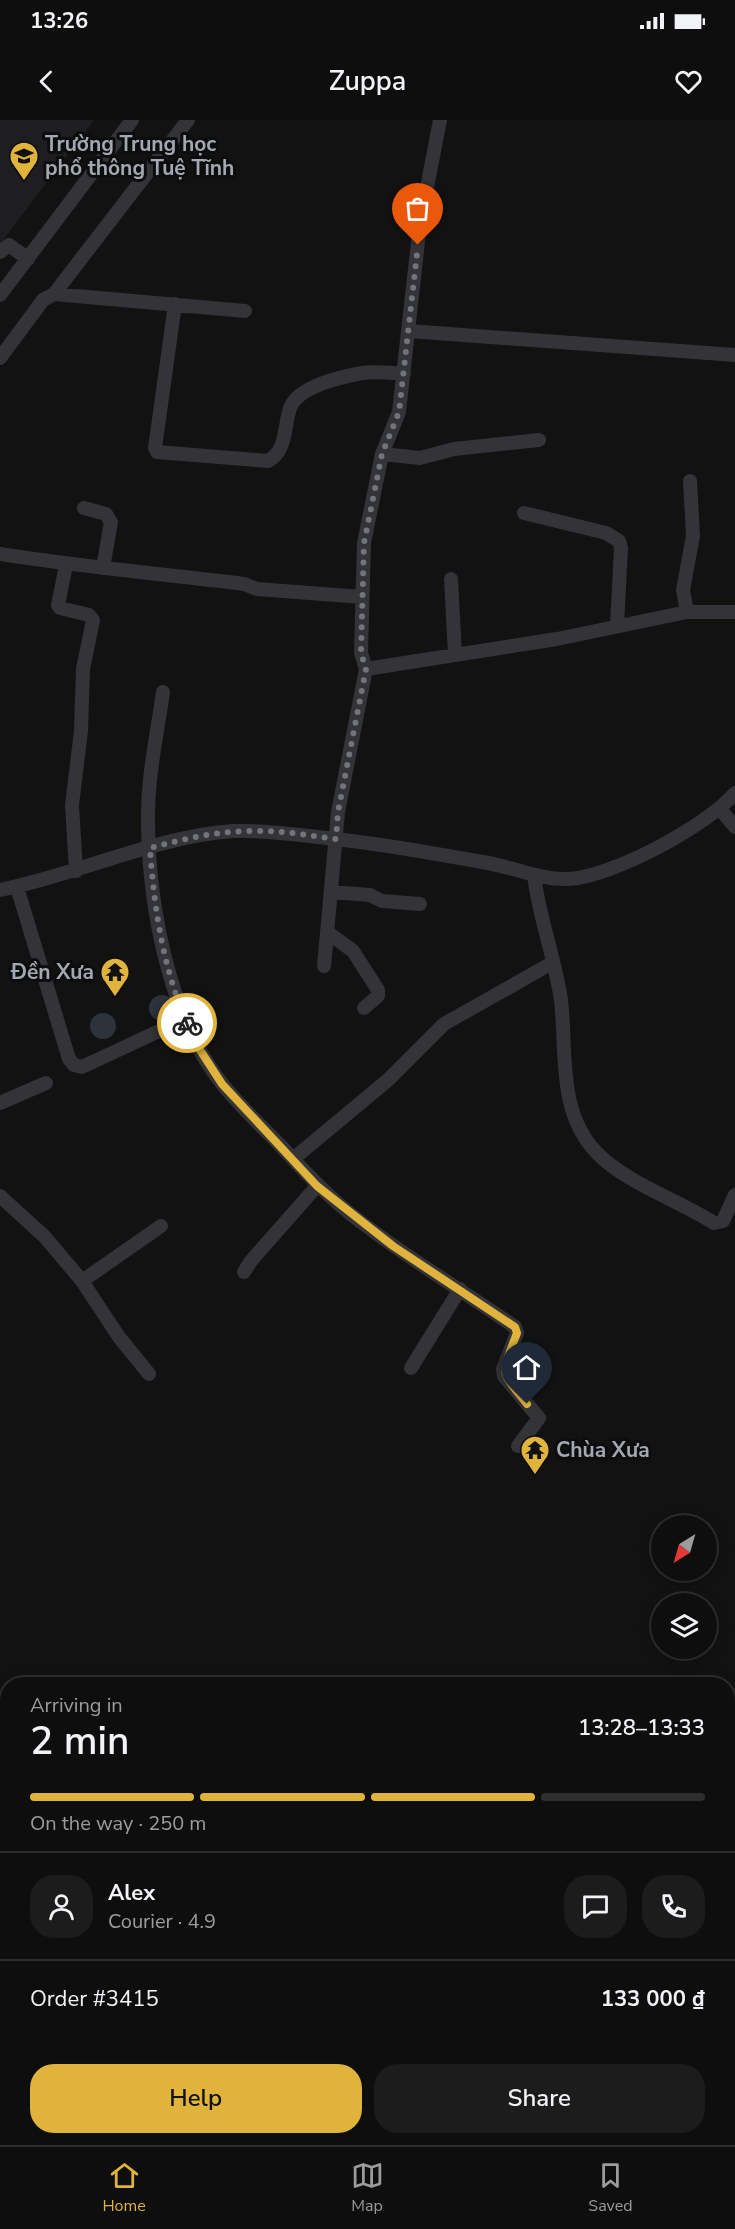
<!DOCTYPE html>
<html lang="en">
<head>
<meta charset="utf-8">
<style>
  body { margin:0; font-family:"Nunito Sans",sans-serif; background:#1c1c1c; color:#f1f3f6; height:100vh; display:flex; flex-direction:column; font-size:22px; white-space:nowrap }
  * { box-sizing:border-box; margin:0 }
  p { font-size:20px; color:#9b9c9e }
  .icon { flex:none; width:33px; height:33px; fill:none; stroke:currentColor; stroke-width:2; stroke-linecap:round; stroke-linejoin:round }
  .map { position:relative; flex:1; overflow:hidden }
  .panel { position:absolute; left:0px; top:1557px; width:735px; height:468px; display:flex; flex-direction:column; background:#0e0e0e; border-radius:24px 24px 0 0; box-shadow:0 3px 15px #0003,0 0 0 2px #2e2e2e }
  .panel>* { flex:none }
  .needle { width:39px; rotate:217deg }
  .controls { position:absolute; left:651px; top:1395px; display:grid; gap:12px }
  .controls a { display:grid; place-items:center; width:66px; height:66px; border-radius:50%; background:#0e0e0e; box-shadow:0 3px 15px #0003,0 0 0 2px #2e2e2e; font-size:30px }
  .pin { position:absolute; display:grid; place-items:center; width:51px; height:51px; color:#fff; margin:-62px -26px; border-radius:50% 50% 50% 0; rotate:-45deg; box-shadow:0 0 6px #0007 }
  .pin .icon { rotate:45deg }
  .courier { position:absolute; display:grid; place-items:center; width:60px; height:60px; margin:-30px; border:4px solid #e0b33d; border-radius:50%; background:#fff; color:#222; box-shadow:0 2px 8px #0007 }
  .headline em { font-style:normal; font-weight:600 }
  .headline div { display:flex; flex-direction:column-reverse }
  .headline { display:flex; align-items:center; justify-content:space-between; height:102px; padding:0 30px }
  h1 { font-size:39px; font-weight:600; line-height:45px }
  .bar { display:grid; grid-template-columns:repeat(4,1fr); gap:9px 6px; align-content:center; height:72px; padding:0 30px }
  .bar i { height:8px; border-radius:4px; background:#2e2e2e }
  .bar .selected { background:#e0b33d }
  .bar p { grid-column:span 4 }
  .line { display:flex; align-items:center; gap:15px; padding:0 30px; border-top:2px solid #2e2e2e }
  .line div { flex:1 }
  .round { display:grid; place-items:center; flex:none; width:63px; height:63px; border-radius:24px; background:#1c1c1c }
  .primary-button { display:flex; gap:12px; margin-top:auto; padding:12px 30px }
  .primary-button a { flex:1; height:69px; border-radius:24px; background:#e0b33d; color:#111; font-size:24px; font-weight:600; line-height:69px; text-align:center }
  .primary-button a+a { background:#1c1c1c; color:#f1f3f6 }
  .status { display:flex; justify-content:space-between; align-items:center; height:42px; padding:0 30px; background:#0e0e0e; direction:ltr }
  .status svg { height:16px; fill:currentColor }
  header { display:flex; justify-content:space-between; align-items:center; height:78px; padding:0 30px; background:#0e0e0e; font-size:27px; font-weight:600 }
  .tab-bar { display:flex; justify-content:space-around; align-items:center; height:84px; border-top:2px solid #2e2e2e; background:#0e0e0e; font-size:16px; color:#9b9c9e }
  .tab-bar a { display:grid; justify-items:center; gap:3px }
  .tab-bar .selected { color:#e0b33d }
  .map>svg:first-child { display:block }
  .built { fill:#1e1e20 }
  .water { fill:#2c333a }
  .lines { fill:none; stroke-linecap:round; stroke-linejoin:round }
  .canal { stroke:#2c333a; stroke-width:15 }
  .minor { stroke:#333338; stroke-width:14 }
  .major { stroke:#4f5056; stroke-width:18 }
  .done { stroke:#71747a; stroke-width:6; stroke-dasharray:0 10.8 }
  .route { stroke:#e0b33d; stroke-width:8 }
  .labels { text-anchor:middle; stroke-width:6; stroke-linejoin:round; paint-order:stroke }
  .poi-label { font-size:21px; font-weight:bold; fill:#a4a8b2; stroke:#0d0d0e; text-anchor:start }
</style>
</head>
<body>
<div class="status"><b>13:26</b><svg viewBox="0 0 49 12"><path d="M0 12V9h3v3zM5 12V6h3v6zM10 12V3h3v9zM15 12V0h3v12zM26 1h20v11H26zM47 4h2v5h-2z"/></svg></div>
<header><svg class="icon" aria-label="back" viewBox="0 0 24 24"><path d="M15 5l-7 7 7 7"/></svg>Zuppa<svg class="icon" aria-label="heart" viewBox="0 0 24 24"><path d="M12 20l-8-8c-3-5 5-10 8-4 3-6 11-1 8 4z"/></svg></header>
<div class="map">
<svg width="735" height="2025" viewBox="0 0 735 2025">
  <rect width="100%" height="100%" fill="#121213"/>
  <!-- built -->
  <path class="built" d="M0,0H94L0,124Z"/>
  <!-- water -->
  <path class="water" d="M149 888a13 13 0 1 1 26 0a13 13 0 1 1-26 0Z
    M90 906a13 13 0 1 1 26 0a13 13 0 1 1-26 0Z"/>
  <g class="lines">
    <!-- canal -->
    <path class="canal" d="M0,1812L8,1818
      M255,2018L268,2025"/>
    <!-- minor -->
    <path class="minor" d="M0,132L9,125L28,139
      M54,174L188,0
      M0,175L132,0
      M175,184L155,328L157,332L268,341C287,331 284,306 290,288C298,266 341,257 362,253C376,251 390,253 404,254
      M409,211L735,235
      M0,238L43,180L54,174L245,191
      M382,334L420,338L454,329L539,320
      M84,388L106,394L111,402L103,448
      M524,393L606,413L619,421L621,428L617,506
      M0,434C81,447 163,454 244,464L257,469L362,477
      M66,445L58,485L60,488L89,495L93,500L83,549L81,611L72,685L76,751
      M451,459L455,535
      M687,492L683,470L693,416L690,361
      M366,549L557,519L687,492H735
      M163,572C157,615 147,659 148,703C149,786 169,898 223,965C240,986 260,1005 279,1024C305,1052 330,1079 361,1102C410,1140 464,1171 515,1207L517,1213L503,1249L504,1256L539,1298L518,1326
      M720,689L735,707
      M534,755C539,798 555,838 561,880C567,932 557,992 597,1033C626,1063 678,1080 714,1103L723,1101L735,1075
      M17,767L69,939L74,945L82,947L185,899
      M0,770C76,755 157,716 233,711C261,710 290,714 318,717C376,723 432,733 488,743C515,748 541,760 568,759C612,757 707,706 735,673
      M331,772L370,775L382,781L420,784
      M327,812L353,831L378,870V876L364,888
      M324,846L338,692L366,549L361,533L364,423L382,334L399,292L420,104L440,0
      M0,983L46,963
      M293,1039L388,960L444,904L552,843
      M0,1076L45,1117L82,1161L119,1217L149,1254
      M244,1152L251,1141L317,1066
      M82,1161L161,1106
      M411,1248L460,1169
      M0,1773L8,1778
      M728,1777L735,1773
      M728,1869L735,1870
      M728,1998L735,1972
      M304,2018L322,2025
      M719,2025L722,2018"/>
    <!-- major -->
    <path class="major" d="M0,1999L8,2003
      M36,2018L52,2025"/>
  </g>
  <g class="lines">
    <!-- done -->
    <path class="done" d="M187,903C163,848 154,788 150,728C187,718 222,710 261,711C286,711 311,716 336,719L338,692L366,549L361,533L364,423L382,334L399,292L418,125"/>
    <!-- route -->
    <path class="route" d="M187,903L200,930L222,964L317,1066L393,1126L515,1207L517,1213C501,1256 498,1248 527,1284"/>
  </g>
  <!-- icons -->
  <defs>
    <g id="school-pin" transform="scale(1.5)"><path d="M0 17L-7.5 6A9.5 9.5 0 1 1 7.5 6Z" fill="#e0b33d" stroke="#0d0d0e"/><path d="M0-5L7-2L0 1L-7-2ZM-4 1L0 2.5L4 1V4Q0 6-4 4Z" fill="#111"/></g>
    <g id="temple-pin" transform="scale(1.5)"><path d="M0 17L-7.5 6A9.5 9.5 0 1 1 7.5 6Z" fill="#e0b33d" stroke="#0d0d0e"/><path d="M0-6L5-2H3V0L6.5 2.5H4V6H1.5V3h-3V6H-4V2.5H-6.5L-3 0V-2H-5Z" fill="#111"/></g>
  </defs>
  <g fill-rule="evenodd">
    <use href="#school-pin" x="24" y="36"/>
    <use href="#temple-pin" x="115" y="852"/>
    <use href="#temple-pin" x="535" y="1330"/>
  </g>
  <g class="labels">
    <!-- poi labels -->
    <g class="poi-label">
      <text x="45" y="31">Trường Trung học<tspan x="45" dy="24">phổ thông Tuệ Tĩnh</tspan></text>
      <text x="94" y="859" text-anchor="end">Đền Xưa</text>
      <text x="556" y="1337">Chùa Xưa</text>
    </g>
  </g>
</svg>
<div class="controls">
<a><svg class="needle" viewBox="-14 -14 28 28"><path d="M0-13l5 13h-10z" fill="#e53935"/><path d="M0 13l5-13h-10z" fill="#9b9c9e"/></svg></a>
<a><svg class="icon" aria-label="layers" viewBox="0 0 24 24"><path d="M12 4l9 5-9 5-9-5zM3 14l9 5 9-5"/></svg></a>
</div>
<div class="pin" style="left:418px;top:125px;background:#ea580c"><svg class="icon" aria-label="bag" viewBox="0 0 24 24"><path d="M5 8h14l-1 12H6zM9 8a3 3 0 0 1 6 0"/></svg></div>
<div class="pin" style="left:527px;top:1284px;background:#1f2937"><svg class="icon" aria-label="home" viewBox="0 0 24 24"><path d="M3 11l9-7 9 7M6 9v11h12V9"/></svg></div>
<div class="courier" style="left:187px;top:903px"><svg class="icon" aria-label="bike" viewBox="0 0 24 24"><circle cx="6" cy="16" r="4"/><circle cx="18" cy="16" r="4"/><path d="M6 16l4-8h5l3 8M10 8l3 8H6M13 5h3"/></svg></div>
<section class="panel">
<div class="headline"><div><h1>2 min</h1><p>Arriving in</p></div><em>13:28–13:33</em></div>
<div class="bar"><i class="selected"></i><i class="selected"></i><i class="selected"></i><i></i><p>On the way · 250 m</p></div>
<div class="line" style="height:108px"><a class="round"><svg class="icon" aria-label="person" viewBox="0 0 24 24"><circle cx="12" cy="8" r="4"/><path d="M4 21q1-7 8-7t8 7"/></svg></a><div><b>Alex</b><p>Courier · 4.9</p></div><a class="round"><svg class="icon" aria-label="chat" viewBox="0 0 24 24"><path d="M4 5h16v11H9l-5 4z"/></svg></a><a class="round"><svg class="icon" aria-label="phone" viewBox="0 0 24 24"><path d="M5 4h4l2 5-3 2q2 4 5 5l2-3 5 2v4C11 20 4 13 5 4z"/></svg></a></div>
<div class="line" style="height:78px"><div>Order #3415</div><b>133 000 ₫</b></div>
<div class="primary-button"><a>Help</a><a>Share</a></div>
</section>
</div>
<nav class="tab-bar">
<a class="selected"><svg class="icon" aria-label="home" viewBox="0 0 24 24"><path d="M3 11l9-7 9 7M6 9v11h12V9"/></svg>Home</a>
<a><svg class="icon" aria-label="map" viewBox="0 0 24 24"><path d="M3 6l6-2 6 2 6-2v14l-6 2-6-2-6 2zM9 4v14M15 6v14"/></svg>Map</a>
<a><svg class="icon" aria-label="saved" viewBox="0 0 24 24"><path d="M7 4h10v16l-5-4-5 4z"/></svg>Saved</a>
</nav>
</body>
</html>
